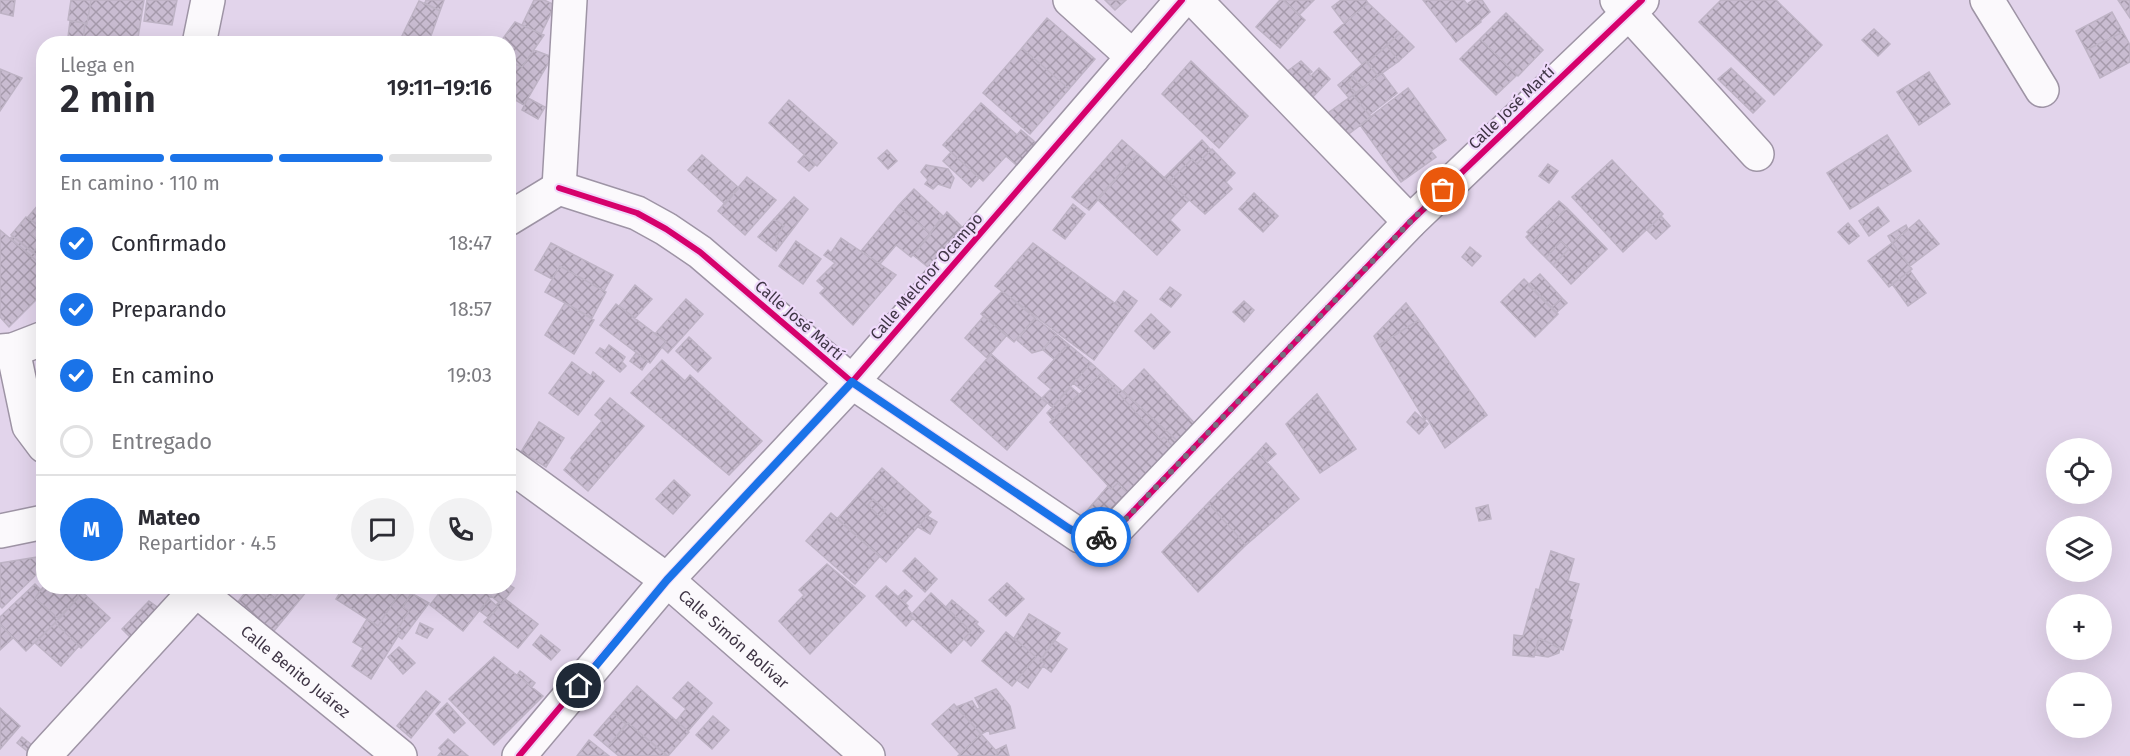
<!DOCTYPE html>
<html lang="es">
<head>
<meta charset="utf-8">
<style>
  body { margin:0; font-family:"Fira Sans",sans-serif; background:#f2f2f3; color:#2b2b33; height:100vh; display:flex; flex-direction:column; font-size:22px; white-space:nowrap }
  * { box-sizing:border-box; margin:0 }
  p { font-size:20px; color:#7c7c81 }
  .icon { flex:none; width:33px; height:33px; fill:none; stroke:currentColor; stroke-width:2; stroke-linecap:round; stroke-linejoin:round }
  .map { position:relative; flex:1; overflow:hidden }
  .sheet { position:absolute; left:36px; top:36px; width:480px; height:558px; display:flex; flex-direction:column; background:#fff; border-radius:24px; box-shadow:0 6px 24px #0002 }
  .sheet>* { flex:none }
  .buttons { position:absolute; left:2046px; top:438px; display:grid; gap:12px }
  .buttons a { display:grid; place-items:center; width:66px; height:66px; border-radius:50%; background:#fff; box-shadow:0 6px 24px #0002; font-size:30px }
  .pin { position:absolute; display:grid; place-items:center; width:51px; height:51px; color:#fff; margin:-26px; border:3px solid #fff; border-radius:50%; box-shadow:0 2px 6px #0007 }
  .courier { position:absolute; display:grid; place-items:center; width:60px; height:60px; margin:-30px; border:4px solid #1a73e8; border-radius:50%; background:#fff; color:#222; box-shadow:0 2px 8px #0007 }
  .summary em { font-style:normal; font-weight:600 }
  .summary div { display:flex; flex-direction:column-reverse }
  .summary { display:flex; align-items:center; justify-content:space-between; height:102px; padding:0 24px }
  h1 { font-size:39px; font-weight:600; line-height:45px }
  .bar { display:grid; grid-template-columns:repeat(4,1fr); gap:9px 6px; align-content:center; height:72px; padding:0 24px }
  .bar i { height:8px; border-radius:4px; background:#e1e1e2 }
  .bar .active { background:#1a73e8 }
  .bar p { grid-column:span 4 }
  .line { display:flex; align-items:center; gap:15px; padding:0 24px; border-top:2px solid #e1e1e2 }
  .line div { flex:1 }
  .round { display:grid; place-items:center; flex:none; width:63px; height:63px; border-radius:32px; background:#f2f2f3 }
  ol { padding:0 24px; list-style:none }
  li { display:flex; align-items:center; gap:18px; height:66px }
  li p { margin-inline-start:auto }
  li .icon { padding:6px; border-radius:50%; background:#1a73e8; color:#fff; stroke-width:4 }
  li:last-child { color:#7c7c81 }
  li i { width:33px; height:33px; border:3px solid #e1e1e2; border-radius:50% }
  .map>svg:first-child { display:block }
  .building { fill:url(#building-cross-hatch); stroke:#beb3c5; stroke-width:1.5; fill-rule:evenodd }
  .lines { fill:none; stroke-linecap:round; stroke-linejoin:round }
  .minor-casing { stroke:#9e94a5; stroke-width:36 }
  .minor { stroke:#fbf9fc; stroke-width:33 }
  .cycleway-casing { stroke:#efdafb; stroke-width:10 }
  .cycleway { stroke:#d6006c; stroke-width:6 }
  .done { stroke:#786d7f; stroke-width:6; stroke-dasharray:0 10.8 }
  .route { stroke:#1a73e8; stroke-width:8 }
  .labels { text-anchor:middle; stroke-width:4.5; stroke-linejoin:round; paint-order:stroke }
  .street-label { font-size:16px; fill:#3f3545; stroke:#efdafb }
</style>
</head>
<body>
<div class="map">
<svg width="2130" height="756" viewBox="0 0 2130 756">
  <defs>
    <pattern id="building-cross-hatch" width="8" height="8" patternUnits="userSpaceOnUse" patternTransform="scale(1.5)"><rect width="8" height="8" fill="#c9bcd1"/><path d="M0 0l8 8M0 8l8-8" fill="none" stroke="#a59aab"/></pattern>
  </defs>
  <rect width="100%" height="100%" fill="#e2d4eb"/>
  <!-- building -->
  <path class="building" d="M0,0H15L13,16L0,13Z
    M71,0H91L87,24L68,20Z
    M91,0H144L137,44H83L85,23L87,24Z
    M147,0H177L172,25L144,21Z
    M426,0H444L440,11L425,3Z
    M534,0H544L555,5L541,34L522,25Z
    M1105,0H1126L1115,10Z
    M1280,0H1283L1305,20L1280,48L1256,27Z
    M1283,0H1314L1299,15Z
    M1341,0H1366L1368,3L1344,23L1332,7Z
    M1423,0H1464L1467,4L1473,0H1482L1490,12L1480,21L1481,22L1456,42Z
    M1721,0H1776L1822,45L1774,95L1699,22Z
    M2118,0H2130V18Z
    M419,1L440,11L428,44H413L401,38Z
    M1368,3L1400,33L1367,63L1366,61L1362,64L1334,32Z
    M2112,12L2123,32L2086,50L2076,31Z
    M1506,13L1543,50L1518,76L1480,39Z
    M1047,18L1095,59L1069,89L1022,48Z
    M70,21L85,23L83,39L68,37Z
    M515,22L544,35L522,67L508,61V44H499Z
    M1874,29L1890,44L1878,56L1862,40Z
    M2123,32L2130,45V62L2100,78L2086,50Z
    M1400,33L1414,47L1399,61L1387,46Z
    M1480,39L1517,75L1496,95L1460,59Z
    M1387,46L1399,61L1378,76L1367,63Z
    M1022,48L1069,89L1030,134L983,93Z
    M534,50L552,57L524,105L508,96V61L522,67Z
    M1191,61L1248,116L1219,148L1162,94Z
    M1301,61L1312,72L1309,74L1311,76L1319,68L1330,79L1308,102L1281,76Z
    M1366,61L1378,76L1363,88L1351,74Z
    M1731,68L1765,101L1753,113L1718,79Z
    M0,69L22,78L0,111Z
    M1929,72L1950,104L1919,125L1897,92Z
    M1382,73L1397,93L1369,115L1353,95Z
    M1351,74L1353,77L1347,83L1356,93L1349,98L1338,85Z
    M1353,77L1363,88L1356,93L1347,83Z
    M1408,88L1446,140L1431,151L1436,157L1401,182L1360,125Z
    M1353,95L1371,117L1346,136L1328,113Z
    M528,98L545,107L538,119L522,110Z
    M789,100L837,143L817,166L769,123Z
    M981,103L1017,135L1021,130L1042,148L1021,169L1006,156L983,181L943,145Z
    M1887,135L1911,171L1850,209L1827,173Z
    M1122,140L1138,154L1089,210L1072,197Z
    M1202,140L1211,150L1197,164L1192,159L1169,182L1164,178Z
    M1212,149L1235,173L1226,182L1232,189L1205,214L1169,182L1192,159L1197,164Z
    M887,150L897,161L888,169L878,158Z
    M951,152L979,178L971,187L943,161Z
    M1138,154L1189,200L1170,220L1180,230L1157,255L1097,199Z
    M702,155L739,188L725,204L688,170Z
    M804,155L815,165L809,171L798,162Z
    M1612,160L1663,214L1623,252L1572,197Z
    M1548,164L1558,171L1549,183L1539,176Z
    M926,165L948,169L954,178L950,188L938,184L933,189L925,184L928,180L921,172Z
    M747,177L776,200L745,235L718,211Z
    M914,189L943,216L930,233L898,206Z
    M1254,193L1278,216L1263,232L1239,209Z
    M794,197L808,209L779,247L776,236L784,226L774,219Z
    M44,198V230L28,217Z
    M1559,201L1567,208L1531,243L1526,237L1529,234L1527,232Z
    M1073,204L1085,214L1065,239L1053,230Z
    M898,206L931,234L911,257L896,245L880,264L861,251Z
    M1878,207L1889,221L1869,236L1859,221Z
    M1567,208L1607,249L1571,284L1553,265L1569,249L1561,241L1546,258L1531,243Z
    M947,212L965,230L929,268L913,255Z
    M1661,216L1670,226L1656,239L1647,230Z
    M26,217L39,226L31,234L42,244L32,252L11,235Z
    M774,219L784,226L776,236L779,247L776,251L758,237Z
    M1919,220L1939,244L1910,266L1892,243Z
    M1848,223L1859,236L1849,244L1838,232Z
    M1906,225L1908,229L1892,243L1888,236Z
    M39,226L44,230V261L32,252L42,244L31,234Z
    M0,230L44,267V292L9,327L0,317Z
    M13,236L44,261V267L10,238Z
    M841,238L896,275L853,325L820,293L825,288L817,281L835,263L824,255L828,250L831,253Z
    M796,241L821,259L803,284L779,266Z
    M1561,241L1569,249L1553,265L1546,258Z
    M551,243L613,275L604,291L560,266L552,279L535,270Z
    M1033,243L1128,313L1094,360L995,286Z
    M1892,243L1912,269L1889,287L1868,261Z
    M1470,247L1481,256L1472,266L1462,257Z
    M560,266L606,292L592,318L545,292Z
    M1910,271L1926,293L1908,306L1892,284Z
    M1540,274L1562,298L1551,308L1528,285Z
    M1524,279L1558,314L1535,337L1501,302Z
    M635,285L652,299L635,318L619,306Z
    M1170,287L1181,295L1171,307L1160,299Z
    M1002,291L1035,318L1014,342L981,314Z
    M1124,291L1137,301L1128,313L1115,303Z
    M1562,298L1567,303L1556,313L1551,308Z
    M686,299L703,314L668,353L662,347L666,342L655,334Z
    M1244,301L1254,310L1244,322L1233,312Z
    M565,303L594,320L574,354L545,335Z
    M1406,303L1419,320L1379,345L1374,336Z
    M616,304L666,342L650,363L600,325Z
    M1151,314L1170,332L1154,349L1135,331Z
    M984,316L1007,335L987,358L965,338Z
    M1035,318L1056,334L1042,350L1032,353L1017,340Z
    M1419,320L1487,415L1445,448L1427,418L1425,420L1379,345Z
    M1056,334L1068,344L1054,359L1043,350Z
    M689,337L711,358L698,372L676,351Z
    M1068,344L1091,363L1052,407L1042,398L1051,389L1038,378Z
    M609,345L625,357L622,362L626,366L620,372L596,353L600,348L605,351Z
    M636,353L648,361L642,370L630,361Z
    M991,354L1047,403L1007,450L951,400Z
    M662,360L685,381L690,375L762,441L729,475L631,393Z
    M572,362L591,376L593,372L604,381L578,415L549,393Z
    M1091,363L1183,446L1178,452L1164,437L1161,440L1101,374L1083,391L1073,383Z
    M1144,369L1200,429L1183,446L1123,391Z
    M1101,374L1161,440L1164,437L1178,452L1133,499L1118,483L1111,489L1050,422Z
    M1071,387L1079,394L1053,420L1047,413Z
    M1317,394L1356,449L1320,473L1286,424Z
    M610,398L644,426L588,491L564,470L572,460L571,458L602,421L595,415Z
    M1415,412L1428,424L1419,434L1407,422Z
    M539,422L564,438L546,467L521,452Z
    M1266,443L1276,454L1267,462L1258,452Z
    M1258,452L1299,499L1246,545L1208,503Z
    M882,468L931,512L886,562L837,519ZM873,499L886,510L880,517L868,505Z
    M674,480L690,495L673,514L656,499Z
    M1118,483L1133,499L1098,536L1079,520L1108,486L1111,489Z
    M873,499L886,510L880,517L868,505Z
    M1208,503L1246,545L1198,592L1162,552Z
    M1488,505L1491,519L1479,521L1476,508Z
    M831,513L880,556L855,584L806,541Z
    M927,516L937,522L930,534L918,527Z
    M1551,551L1574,559L1568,581L1579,584L1569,619L1572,620L1563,650L1539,638L1534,657L1513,655L1514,635L1523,636L1536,589L1539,590Z
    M44,556V567L2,608L0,606V563Z
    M915,558L937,579L925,592L903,571Z
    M827,564L865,596L810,654L779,621L804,595L799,590Z
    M1007,583L1024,599L1006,616L989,600Z
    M35,584L41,590L35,598L58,618L63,613L64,614L26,651L0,624V617Z
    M508,584L514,588L501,604L491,596L463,631L430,605L445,586H508Z
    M44,586H80L81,594H78V598L58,618L35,598Z
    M250,586H253L269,599L272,596L274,599L284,586H311L274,631L237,603Z
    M253,586H284L274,599L272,596L269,599Z
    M344,586H404L378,626L336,599Z
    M404,586L413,591L403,607L409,611L397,630L400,634L398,636L371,679L352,666L363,648L353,642L367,619L378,626Z
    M886,586L908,606L907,608L912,614L910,616L913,618L906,626L876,596Z
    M80,590L110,618L81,648L55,623L78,598V594H81Z
    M905,590L912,596L905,603L898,597Z
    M411,593L429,603L402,639L398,636L400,634L397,630L409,611L403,607Z
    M931,593L971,631L951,653L910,616Z
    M489,599L498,607L489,618L480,611Z
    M505,599L538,624L518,648L484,622L498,607L496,605L499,602L501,604Z
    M952,600L978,622L976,624L984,631L971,646L964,639L971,631L946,607Z
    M149,601L164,612L137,644L122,629Z
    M1029,614L1060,633L1040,661L1045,663L1028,688L1017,680L1036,657L1014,638Z
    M55,623L79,646L61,666L35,643Z
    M420,623L433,629L427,638L416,633Z
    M0,624L13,638L0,650Z
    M1006,632L1036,657L1012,686L982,661Z
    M541,635L560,650L551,660L533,645Z
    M1539,638L1560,648L1559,653L1548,657L1534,655Z
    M1054,640L1067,649L1051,672L1043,666L1045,663L1040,661Z
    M399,647L415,663L403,674L388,657Z
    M494,657L543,696L494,745L449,699Z
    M520,671L535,683L532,687L517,675Z
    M688,682L712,703L688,731L676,721L686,709L673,698Z
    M637,686L689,732L668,756L628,723L626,724L613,713Z
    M996,689L1010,706L1015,728L990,734L989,730L981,734L956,707L972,701L977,709L980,708L975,698Z
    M426,691L440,702L411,738L397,726Z
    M447,703L465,723L454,733L436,714Z
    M954,704L981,734L960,754L932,724Z
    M0,708L20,726L0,749Z
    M613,713L626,724L608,747L594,735Z
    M713,716L729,730L712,749L696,735Z
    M628,723L667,756H619L608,747Z
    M981,734L998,753L995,756H958Z
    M22,737L32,745L27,751L17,743Z
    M448,739L468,756H438L442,751L439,748Z
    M589,740L609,756H577Z
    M1006,745L1009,756H995L998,753L996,750Z"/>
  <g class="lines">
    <!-- minor casing -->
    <g class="minor-casing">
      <g id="minor">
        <path d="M1070,0L1133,57"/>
        <path d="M1195,0L1410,222"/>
        <path d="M1617,0L1757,154"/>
        <path d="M1987,0L2042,90"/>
        <path d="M199,44L208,0"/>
        <path d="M559,188L637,213L666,229L700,252L852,382L1080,536C1099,540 1104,539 1118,527L1410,222L1642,0"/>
        <path d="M559,188L570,0"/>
        <path d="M508,219L559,188"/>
        <path d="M13,350L29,426L44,446"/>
        <path d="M0,351L13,350L44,338"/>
        <path id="s1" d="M508,464L667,580L868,756"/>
        <path d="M0,531L44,522"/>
        <path id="s2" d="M191,586L400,756"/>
        <path d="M44,756L200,586"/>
        <path d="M519,756L667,580L852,382L1182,0"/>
      </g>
    </g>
    <!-- minor -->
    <use href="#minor" class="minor"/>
    <!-- cycleway casing -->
    <g class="cycleway-casing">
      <path id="cycleway" d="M559,188L637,213L666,229L700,252L852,382L1080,536C1099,540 1104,539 1118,527L1410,222L1642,0
        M519,756L667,580L852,382L1182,0"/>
    </g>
    <!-- cycleway -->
    <use href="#cycleway" class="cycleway"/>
  </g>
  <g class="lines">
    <!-- done -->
    <path class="done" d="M1101,537H1106L1118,527L1410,222L1443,190"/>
    <!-- route -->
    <path class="route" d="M579,686L667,580L852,382L1068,528C1080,535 1088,539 1101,537"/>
  </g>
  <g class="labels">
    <!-- street labels -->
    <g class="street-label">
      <text transform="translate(1511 107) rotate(-44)" y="6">Calle José Martí</text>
      <text transform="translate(926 276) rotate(-49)" y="6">Calle Melchor Ocampo</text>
      <text transform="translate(800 320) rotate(41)" y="6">Calle José Martí</text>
      <text dy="6" stroke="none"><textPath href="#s1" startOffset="286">Calle Simón Bolívar</textPath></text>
      <text dy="6" stroke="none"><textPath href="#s2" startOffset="135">Calle Benito Juárez</textPath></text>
    </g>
  </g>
</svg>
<div class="buttons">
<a><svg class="icon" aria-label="locate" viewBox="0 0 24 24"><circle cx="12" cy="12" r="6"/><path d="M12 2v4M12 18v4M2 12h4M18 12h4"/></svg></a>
<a><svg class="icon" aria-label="layers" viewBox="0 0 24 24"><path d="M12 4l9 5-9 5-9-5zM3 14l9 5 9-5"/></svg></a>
<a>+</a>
<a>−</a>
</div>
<div class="pin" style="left:1443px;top:190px;background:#ea580c"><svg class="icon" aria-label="bag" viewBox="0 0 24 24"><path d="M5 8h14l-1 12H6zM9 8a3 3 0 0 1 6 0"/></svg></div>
<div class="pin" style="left:579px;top:686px;background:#1f2937"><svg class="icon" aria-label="home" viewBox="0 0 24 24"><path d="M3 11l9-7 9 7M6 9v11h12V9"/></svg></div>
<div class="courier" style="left:1101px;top:537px"><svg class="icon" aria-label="bike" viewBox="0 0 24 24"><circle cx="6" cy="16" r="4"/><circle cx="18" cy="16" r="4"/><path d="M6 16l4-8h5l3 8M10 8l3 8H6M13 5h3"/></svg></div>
<section class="sheet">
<div class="summary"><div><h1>2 min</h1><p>Llega en</p></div><em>19:11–19:16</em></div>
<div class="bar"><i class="active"></i><i class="active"></i><i class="active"></i><i></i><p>En camino · 110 m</p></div>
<ol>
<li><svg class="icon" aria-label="check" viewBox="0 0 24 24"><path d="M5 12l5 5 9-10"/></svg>Confirmado<p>18:47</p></li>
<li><svg class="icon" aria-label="check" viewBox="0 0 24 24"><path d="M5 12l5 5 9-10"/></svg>Preparando<p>18:57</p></li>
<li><svg class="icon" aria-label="check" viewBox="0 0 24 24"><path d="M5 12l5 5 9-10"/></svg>En camino<p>19:03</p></li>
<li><i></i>Entregado</li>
</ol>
<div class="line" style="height:108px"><b class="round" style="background:#1a73e8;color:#fff">M</b><div><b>Mateo</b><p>Repartidor · 4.5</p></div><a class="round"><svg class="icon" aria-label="chat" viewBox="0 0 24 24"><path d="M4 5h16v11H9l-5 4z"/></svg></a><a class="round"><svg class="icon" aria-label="phone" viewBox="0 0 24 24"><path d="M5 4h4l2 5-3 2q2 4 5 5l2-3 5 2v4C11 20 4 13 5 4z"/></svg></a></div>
</section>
</div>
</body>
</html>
